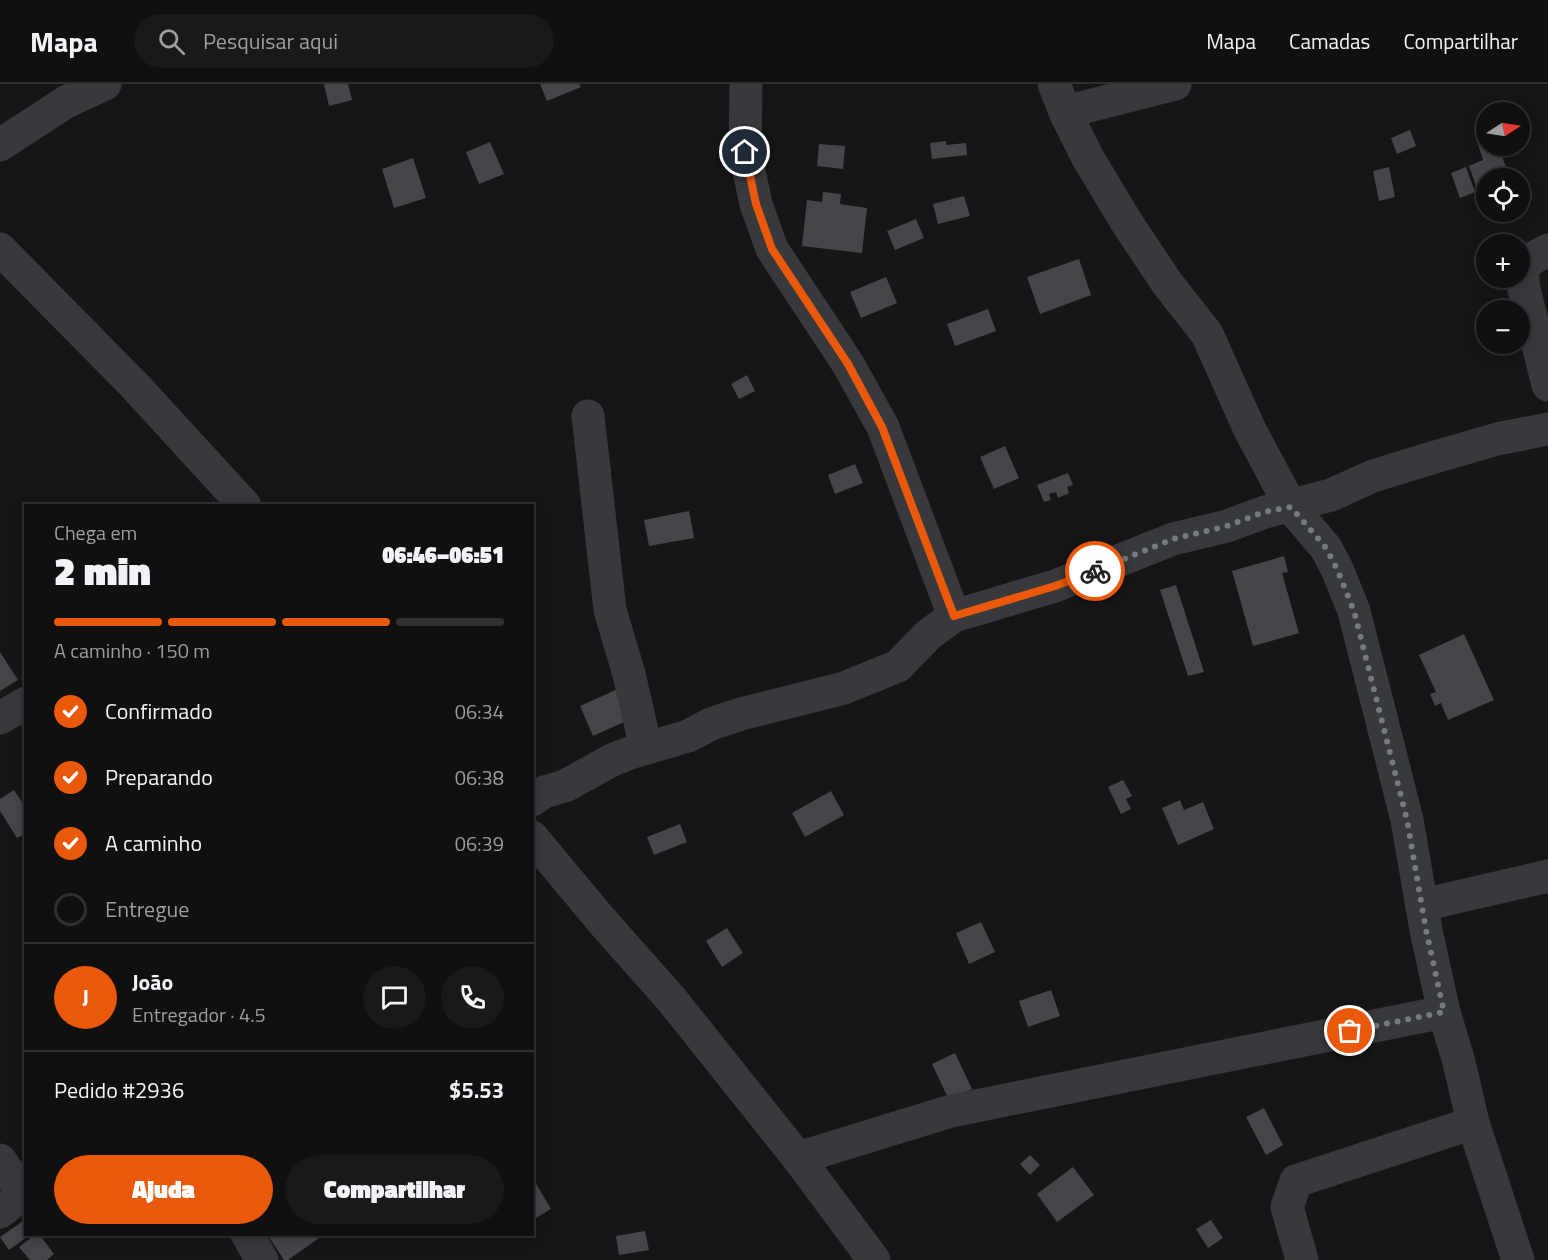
<!DOCTYPE html>
<html lang="pt">
<head>
<meta charset="utf-8">
<style>
  body { margin:0; font-family:"Titillium Web",sans-serif; background:#19191a; color:#f1f3f6; height:100vh; display:flex; flex-direction:column; font-size:22px; white-space:nowrap }
  * { box-sizing:border-box; margin:0 }
  p { font-size:20px; color:#9c9d9f }
  .icon { flex:none; width:33px; height:33px; fill:none; stroke:currentColor; stroke-width:2; stroke-linecap:round; stroke-linejoin:round }
  .map { position:relative; flex:1; overflow:hidden }
  .panel { position:absolute; left:24px; top:420px; width:510px; height:732px; display:flex; flex-direction:column; background:#101011; border-radius:0px; box-shadow:0 3px 15px #0003,0 0 0 2px #303031 }
  .panel>* { flex:none }
  .needle { width:39px; rotate:78deg }
  .fabs { position:absolute; left:1476px; top:18px; display:grid; gap:12px }
  .fabs a { display:grid; place-items:center; width:54px; height:54px; border-radius:50%; background:#101011; box-shadow:0 3px 15px #0003,0 0 0 2px #303031; font-size:30px }
  .pin { position:absolute; display:grid; place-items:center; width:51px; height:51px; color:#fff; margin:-26px; border:3px solid #fff; border-radius:50%; box-shadow:0 2px 6px #0007 }
  .courier { position:absolute; display:grid; place-items:center; width:60px; height:60px; margin:-30px; border:4px solid #ea580c; border-radius:50%; background:#fff; color:#222; box-shadow:0 2px 8px #0007 }
  .summary em { font-style:normal; font-weight:800 }
  .summary div { display:flex; flex-direction:column-reverse }
  .summary { display:flex; align-items:center; justify-content:space-between; height:102px; padding:0 30px }
  h1 { font-size:39px; font-weight:800; line-height:45px }
  .bar { display:grid; grid-template-columns:repeat(4,1fr); gap:9px 6px; align-content:center; height:72px; padding:0 30px }
  .bar i { height:8px; border-radius:4px; background:#303031 }
  .bar .active { background:#ea580c }
  .bar p { grid-column:span 4 }
  .line { display:flex; align-items:center; gap:15px; padding:0 30px; border-top:2px solid #303031 }
  .line div { flex:1 }
  .round { display:grid; place-items:center; flex:none; width:63px; height:63px; border-radius:32px; background:#19191a }
  ol { padding:0 30px; list-style:none }
  li { display:flex; align-items:center; gap:18px; height:66px }
  li p { margin-inline-start:auto }
  li .icon { padding:6px; border-radius:50%; background:#ea580c; color:#fff; stroke-width:4 }
  li:last-child { color:#9c9d9f }
  li i { width:33px; height:33px; border:3px solid #303031; border-radius:50% }
  .primary-button { display:flex; gap:12px; margin-top:auto; padding:12px 30px }
  .primary-button a { flex:1; height:69px; border-radius:36px; background:#ea580c; color:#fff; font-size:24px; font-weight:800; line-height:69px; text-align:center }
  .primary-button a+a { background:#19191a; color:#f1f3f6 }
  header { display:flex; align-items:center; gap:36px; box-sizing:border-box; height:84px; padding:0 30px; background:#101011; border-bottom:2px solid #303031 }
  header strong { font-size:28px }
  nav { display:flex; gap:33px; margin-inline-start:auto; font-size:21px }
  .search { width:420px; height:54px; background:#19191a; display:flex; align-items:center; gap:15px; box-sizing:border-box; padding:0 21px; border-radius:33px; color:#9c9d9f; font-size:22px }
  .map>svg:first-child { display:block }
  .building { fill:#45464a }
  .lines { fill:none; stroke-linecap:round; stroke-linejoin:round }
  .minor { stroke:#37393c; stroke-width:33 }
  .done { stroke:#76797e; stroke-width:6; stroke-dasharray:0 10.8 }
  .route { stroke:#ea580c; stroke-width:8 }
</style>
</head>
<body>
<header>
<strong>Mapa</strong>
<div class="search"><svg class="icon" aria-label="search" viewBox="0 0 24 24"><circle cx="10" cy="10" r="6"/><path d="M15 15l6 6"/></svg>Pesquisar aqui</div>
<nav><a>Mapa</a><a>Camadas</a><a>Compartilhar</a></nav>
</header>
<div class="map">
<svg width="1548" height="1176" viewBox="0 0 1548 1176">
  <rect width="100%" height="100%" fill="#161617"/>
  <!-- building -->
  <path class="building" d="M324,0H348L352,16L329,22Z
    M540,0H579L581,3L547,17Z
    M1410,46L1416,62L1397,70L1391,54Z
    M1486,50V62H1498L1510,94H1486V104L1478,108L1469,82L1483,76L1476,54Z
    M946,57V61L966,59L967,71L932,75L930,59Z
    M490,58L504,90L479,100L466,68Z
    M819,60L845,62L843,85L817,82Z
    M413,74L426,114L394,124L382,85Z
    M1389,83L1395,113L1379,117L1373,87Z
    M1466,83L1475,108L1460,114L1451,89Z
    M823,108L841,110L840,120L867,124L862,169L802,162L807,116L822,118Z
    M964,112L970,132L938,140L933,120Z
    M916,135L924,154L895,166L887,147Z
    M1079,175L1091,211L1040,230L1027,193Z
    M886,193L897,219L861,234L850,208Z
    M988,225L996,247L955,262L947,240Z
    M747,291L755,307L739,315L731,300Z
    M1005,362L1019,394L994,405L980,373Z
    M855,380L863,399L835,410L828,391Z
    M1068,389L1073,401L1067,403L1069,409L1058,414L1056,408L1049,410L1051,416L1044,418L1037,401Z
    M689,427L694,454L649,462L644,436Z
    M1284,472L1288,488L1282,489L1299,549L1253,562L1232,487Z
    M1176,501L1204,588L1188,592L1160,506Z
    M1464,550L1494,616L1448,636L1441,619L1435,622L1430,610L1436,608L1419,571Z
    M0,568L18,596L0,607Z
    M620,604L633,634L593,652L580,622Z
    M1123,696L1132,712L1126,715L1131,725L1121,730L1108,703Z
    M14,706L26,724V749L17,754L0,727V715Z
    M831,707L844,731L805,753L792,729Z
    M1180,716L1184,726L1203,718L1214,745L1178,761L1162,724Z
    M680,740L687,758L654,771L647,753Z
    M981,838L995,868L969,880L956,849Z
    M727,844L743,869L722,883L706,857Z
    M1051,906L1060,932L1028,943L1019,917Z
    M955,969L972,1005L949,1016L932,980Z
    M1264,1024L1283,1061L1266,1071L1246,1033Z
    M1030,1071L1040,1081L1030,1091L1020,1080Z
    M1073,1083L1094,1111L1057,1138L1037,1110Z
    M532,1093L551,1125L534,1135L532,1133Z
    M26,1135V1150H31L9,1166L0,1153Z
    M1211,1136L1223,1154L1208,1164L1196,1145Z
    M645,1147L649,1166L619,1171L616,1152Z
    M36,1150H39L54,1170L47,1176H30L19,1163Z
    M273,1150H316L319,1154L288,1176H284L269,1153Z"/>
  <g class="lines">
    <!-- minor -->
    <path class="minor" d="M746,0L745,68L756,120L772,165L848,280L883,343L954,532
      M1054,0L1065,28L1088,74L1127,139L1167,199L1207,250L1250,346L1291,423L1326,464L1337,485L1354,527L1407,736L1426,846L1444,928L1459,978L1473,1039L1518,1176
      M1065,28L1175,0
      M0,61L66,18L105,0
      M0,165L135,302L245,422
      M1548,166L1533,174L1522,184L1524,205L1548,301
      M588,332L610,526L629,590L646,664
      M0,634L26,619
      M532,716L544,708L565,702L612,676L630,669L688,652L711,640L741,630L844,604L898,582L928,551L954,532L1055,502L1173,455L1227,442L1265,428L1331,411L1373,392L1435,373L1497,355L1548,345
      M532,753L602,837L672,916L798,1074L874,1176
      M1422,821L1548,792
      M798,1074L951,1027L1444,928
      M0,1076L23,1109
      M0,1128L26,1108
      M247,1150L262,1176
      M1302,1176L1287,1123L1296,1097L1473,1039"/>
  </g>
  <g class="lines">
    <!-- done -->
    <path class="done" d="M1095,487L1173,455L1227,442L1264,428L1291,423L1326,464L1337,485L1354,527L1407,736L1426,846L1444,928L1350,947"/>
    <!-- route -->
    <path class="route" d="M745,68L756,120L772,165L848,280L882,343L954,532L1055,502L1095,487"/>
  </g>
</svg>
<div class="fabs">
<a><svg class="needle" viewBox="-14 -14 28 28"><path d="M0-13l5 13h-10z" fill="#e53935"/><path d="M0 13l5-13h-10z" fill="#9c9d9f"/></svg></a>
<a><svg class="icon" aria-label="locate" viewBox="0 0 24 24"><circle cx="12" cy="12" r="6"/><path d="M12 2v4M12 18v4M2 12h4M18 12h4"/></svg></a>
<a>+</a>
<a>−</a>
</div>
<div class="pin" style="left:1350px;top:947px;background:#ea580c"><svg class="icon" aria-label="bag" viewBox="0 0 24 24"><path d="M5 8h14l-1 12H6zM9 8a3 3 0 0 1 6 0"/></svg></div>
<div class="pin" style="left:745px;top:68px;background:#1f2937"><svg class="icon" aria-label="home" viewBox="0 0 24 24"><path d="M3 11l9-7 9 7M6 9v11h12V9"/></svg></div>
<div class="courier" style="left:1095px;top:487px"><svg class="icon" aria-label="bike" viewBox="0 0 24 24"><circle cx="6" cy="16" r="4"/><circle cx="18" cy="16" r="4"/><path d="M6 16l4-8h5l3 8M10 8l3 8H6M13 5h3"/></svg></div>
<section class="panel">
<div class="summary"><div><h1>2 min</h1><p>Chega em</p></div><em>06:46–06:51</em></div>
<div class="bar"><i class="active"></i><i class="active"></i><i class="active"></i><i></i><p>A caminho · 150 m</p></div>
<ol>
<li><svg class="icon" aria-label="check" viewBox="0 0 24 24"><path d="M5 12l5 5 9-10"/></svg>Confirmado<p>06:34</p></li>
<li><svg class="icon" aria-label="check" viewBox="0 0 24 24"><path d="M5 12l5 5 9-10"/></svg>Preparando<p>06:38</p></li>
<li><svg class="icon" aria-label="check" viewBox="0 0 24 24"><path d="M5 12l5 5 9-10"/></svg>A caminho<p>06:39</p></li>
<li><i></i>Entregue</li>
</ol>
<div class="line" style="height:108px"><b class="round" style="background:#ea580c;color:#fff">J</b><div><b>João</b><p>Entregador · 4.5</p></div><a class="round"><svg class="icon" aria-label="chat" viewBox="0 0 24 24"><path d="M4 5h16v11H9l-5 4z"/></svg></a><a class="round"><svg class="icon" aria-label="phone" viewBox="0 0 24 24"><path d="M5 4h4l2 5-3 2q2 4 5 5l2-3 5 2v4C11 20 4 13 5 4z"/></svg></a></div>
<div class="line" style="height:78px"><div>Pedido #2936</div><b>$5.53</b></div>
<div class="primary-button"><a>Ajuda</a><a>Compartilhar</a></div>
</section>
</div>
</body>
</html>
